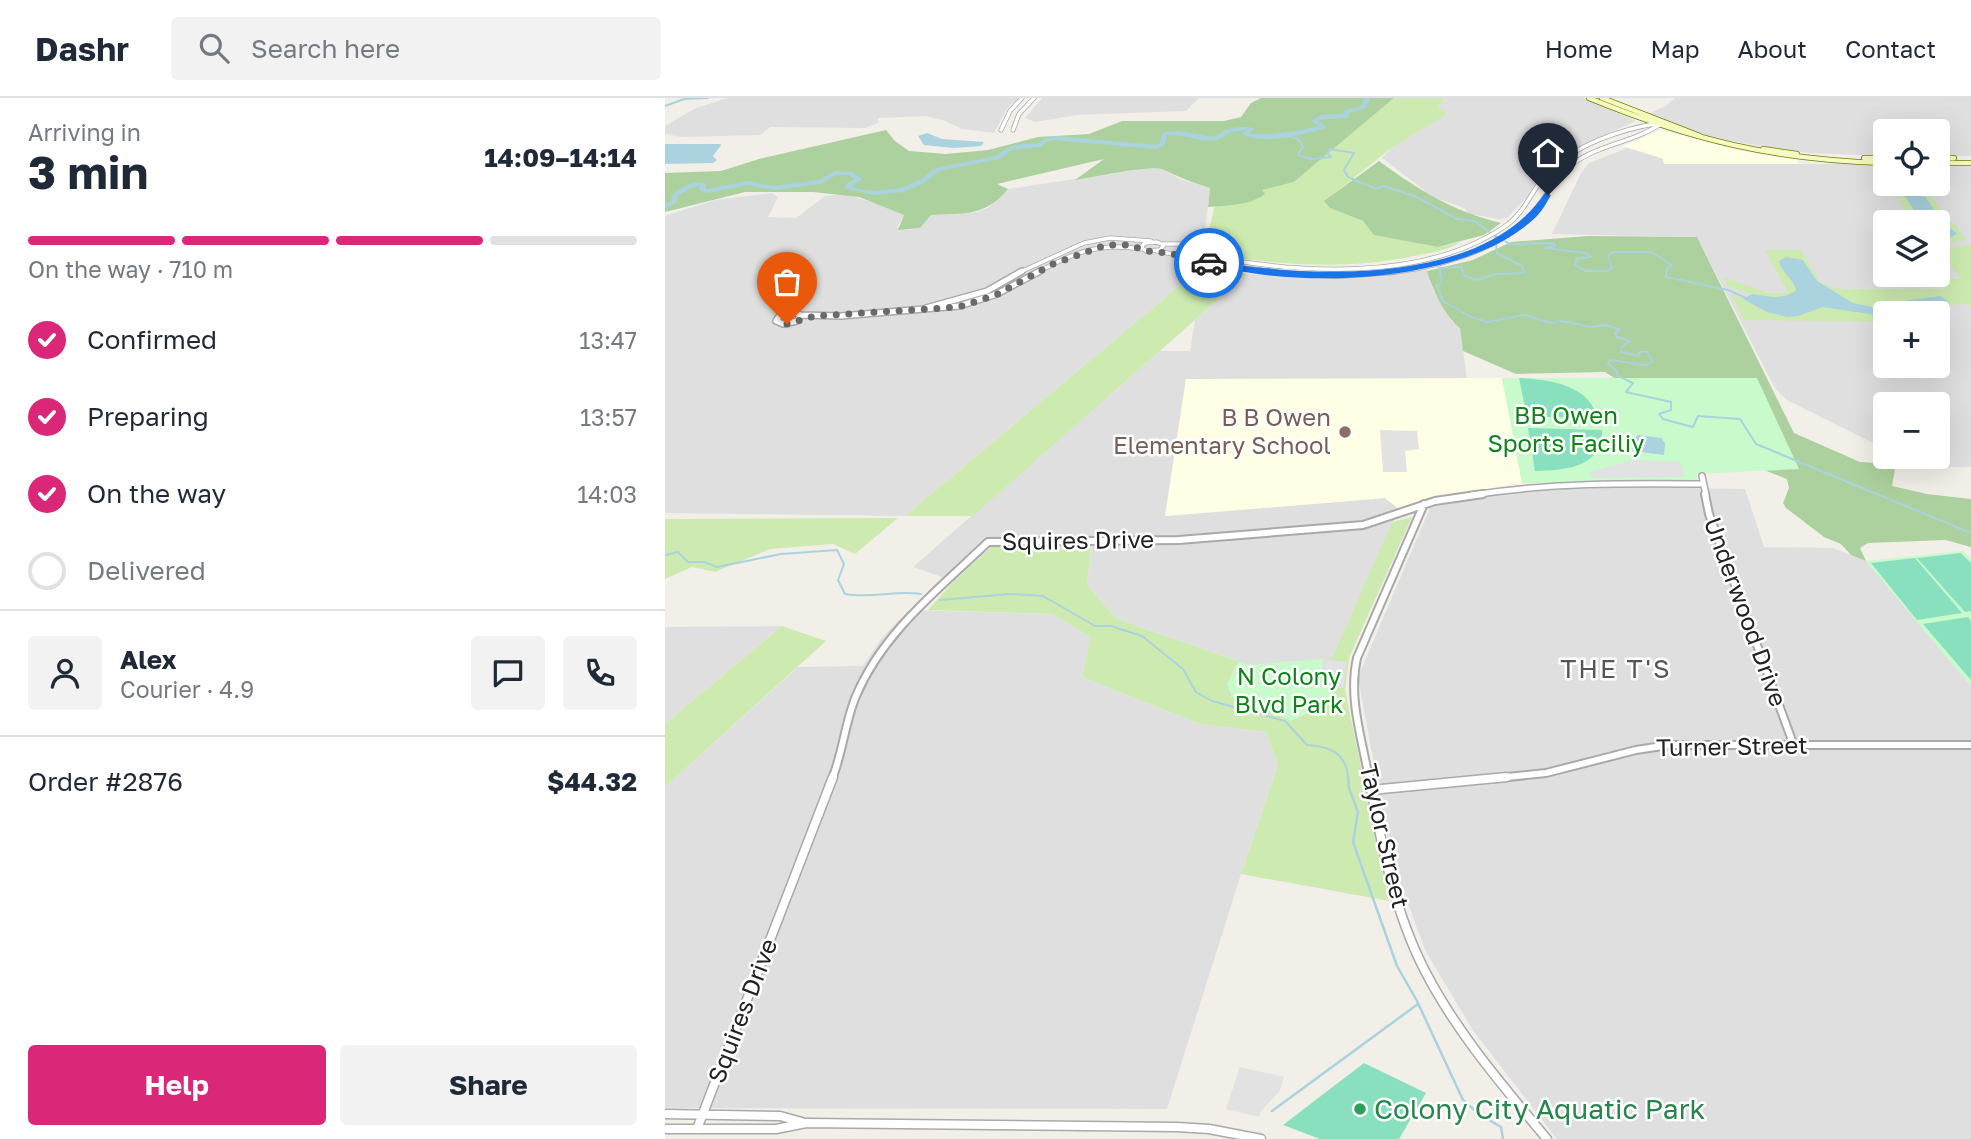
<!DOCTYPE html>
<html lang="en">
<head>
<meta charset="utf-8">
<style>
  body { margin:0; font-family:"Golos Text",sans-serif; background:#f2f2f3; color:#1f2937; height:100vh; display:flex; flex-direction:column; font-size:26px; white-space:nowrap }
  * { box-sizing:border-box; margin:0 }
  p { font-size:23px; color:#747a83 }
  .icon { flex:none; width:38px; height:38px; fill:none; stroke:currentColor; stroke-width:2; stroke-linecap:round; stroke-linejoin:round }
  .map { position:relative; flex:1; overflow:hidden }
  .side { display:flex; flex-direction:column; background:#fff; width:665px }
  .side>* { flex:none }
  .controls { position:absolute; left:1208px; top:21px; display:grid; gap:14px }
  .controls a { display:grid; place-items:center; width:77px; height:77px; border-radius:7px; background:#fff; box-shadow:0 7px 28px #0002; font-size:35px }
  .pin { position:absolute; display:grid; place-items:center; width:60px; height:60px; color:#fff; margin:-72px -30px; border-radius:50% 50% 50% 0; rotate:-45deg; box-shadow:0 0 7px #0007 }
  .pin .icon { rotate:45deg }
  .courier { position:absolute; display:grid; place-items:center; width:70px; height:70px; margin:-35px; border:5px solid #1a73e8; border-radius:50%; background:#fff; color:#222; box-shadow:0 2px 9px #0007 }
  .overview em { font-style:normal; font-weight:700 }
  .overview div { display:flex; flex-direction:column-reverse }
  .overview { display:flex; align-items:center; justify-content:space-between; height:119px; padding:0 28px }
  h1 { font-size:46px; font-weight:700; line-height:52px }
  .bar { display:grid; grid-template-columns:repeat(4,1fr); gap:10px 7px; align-content:center; height:84px; padding:0 28px }
  .bar i { height:9px; border-radius:5px; background:#e0e1e3 }
  .bar .selected { background:#db2777 }
  .bar p { grid-column:span 4 }
  .line { display:flex; align-items:center; gap:18px; padding:0 28px; border-top:2px solid #e0e1e3 }
  .line div { flex:1 }
  .round { display:grid; place-items:center; flex:none; width:74px; height:74px; border-radius:7px; background:#f2f2f3 }
  ol { padding:0 28px; list-style:none }
  li { display:flex; align-items:center; gap:21px; height:77px }
  li p { margin-inline-start:auto }
  li .icon { padding:7px; border-radius:50%; background:#db2777; color:#fff; stroke-width:4 }
  li:last-child { color:#747a83 }
  li i { width:38px; height:38px; border:4px solid #e0e1e3; border-radius:50% }
  .cta { display:flex; gap:14px; margin-top:auto; padding:14px 28px }
  .cta a { flex:1; height:80px; border-radius:7px; background:#db2777; color:#fff; font-size:28px; font-weight:700; line-height:80px; text-align:center }
  .cta a+a { background:#f2f2f3; color:#1f2937 }
  header { display:flex; align-items:center; gap:42px; box-sizing:border-box; height:98px; padding:0 35px; background:#fff; border-bottom:2px solid #e0e1e3 }
  header strong { font-size:33px }
  nav { display:flex; gap:38px; margin-inline-start:auto; font-size:24px }
  .search { width:490px; height:63px; background:#f2f2f3; display:flex; align-items:center; gap:18px; box-sizing:border-box; padding:0 24px; border-radius:7px; color:#747a83; font-size:26px }
  main { display:flex; flex:1; min-height:0 }
  .map>svg:first-child { display:block }
  .residential { fill:#e0dfdf; fill-rule:evenodd }
  .education { fill:#ffffe5 }
  .grass { fill:#cdebb0 }
  .forest { fill:#add19e }
  .park { fill:#c8facc }
  .pitch { fill:#88e0be }
  .parking { fill:#e2e2e2 }
  .water { fill:#aad3df }
  .lines { fill:none; stroke-linecap:round; stroke-linejoin:round }
  .stream-far1 { stroke:#aad3df; stroke-width:2 }
  .stream { stroke:#aad3df; stroke-width:2.5 }
  .river { fill:#aad3df; fill-rule:evenodd }
  .tertiary-far3-casing { stroke:#a9a9a9; stroke-width:5 }
  .tertiary-far2-casing { stroke:#a9a9a9; stroke-width:8 }
  .tertiary-far1-casing { stroke:#a9a9a9; stroke-width:10 }
  .tertiary-casing { stroke:#a9a9a9; stroke-width:11 }
  .secondary-casing { stroke:#707d05; stroke-width:6 }
  .tertiary-far3 { stroke:#fff; stroke-width:3.5 }
  .tertiary-far2 { stroke:#fff; stroke-width:5 }
  .tertiary-far1 { stroke:#fff; stroke-width:6 }
  .tertiary { stroke:#fff; stroke-width:8 }
  .secondary { stroke:#f7fabf; stroke-width:4.5 }
  .route { fill:#1a73e8 }
  .done { stroke:#6b6a68; stroke-width:7; stroke-dasharray:0 12.6 }
  .education-dot { fill:#8d6e63; stroke:#fff; stroke-width:2.5 }
  .leisure-dot { fill:#2e9e5b; stroke:#fff; stroke-width:2.5 }
  .labels { text-anchor:middle; stroke-width:5; stroke-linejoin:round; paint-order:stroke }
  .park-label { font-size:24px; fill:#0c8416; stroke:#fff }
  .education-label { font-size:24px; fill:#785e54; stroke:#fff; text-anchor:end }
  .street-label { font-size:24px; fill:#222; stroke:#fff }
  .neighbourhood-label { font-size:26px; letter-spacing:2px; fill:#555; stroke:#fff }
  .near-leisure-label { font-size:28px; fill:#27864d; stroke:#fff; text-anchor:start }
</style>
</head>
<body>
<header>
<strong>Dashr</strong>
<div class="search"><svg class="icon" aria-label="search" viewBox="0 0 24 24"><circle cx="10" cy="10" r="6"/><path d="M15 15l6 6"/></svg>Search here</div>
<nav><a>Home</a><a>Map</a><a>About</a><a>Contact</a></nav>
</header>
<main>
<section class="side">
<div class="overview"><div><h1>3 min</h1><p>Arriving in</p></div><em>14:09–14:14</em></div>
<div class="bar"><i class="selected"></i><i class="selected"></i><i class="selected"></i><i></i><p>On the way · 710 m</p></div>
<ol>
<li><svg class="icon" aria-label="check" viewBox="0 0 24 24"><path d="M5 12l5 5 9-10"/></svg>Confirmed<p>13:47</p></li>
<li><svg class="icon" aria-label="check" viewBox="0 0 24 24"><path d="M5 12l5 5 9-10"/></svg>Preparing<p>13:57</p></li>
<li><svg class="icon" aria-label="check" viewBox="0 0 24 24"><path d="M5 12l5 5 9-10"/></svg>On the way<p>14:03</p></li>
<li><i></i>Delivered</li>
</ol>
<div class="line" style="height:126px"><a class="round"><svg class="icon" aria-label="person" viewBox="0 0 24 24"><circle cx="12" cy="8" r="4"/><path d="M4 21q1-7 8-7t8 7"/></svg></a><div><b>Alex</b><p>Courier · 4.9</p></div><a class="round"><svg class="icon" aria-label="chat" viewBox="0 0 24 24"><path d="M4 5h16v11H9l-5 4z"/></svg></a><a class="round"><svg class="icon" aria-label="phone" viewBox="0 0 24 24"><path d="M5 4h4l2 5-3 2q2 4 5 5l2-3 5 2v4C11 20 4 13 5 4z"/></svg></a></div>
<div class="line" style="height:91px"><div>Order #2876</div><b>$44.32</b></div>
<div class="cta"><a>Help</a><a>Share</a></div>
</section>
<div class="map">
<svg width="1306" height="1041" viewBox="0 0 1306 1041">
  <rect width="100%" height="100%" fill="#f2efe9"/>
  <!-- residential -->
  <path class="residential" d="M63,0H354L343,9L329,35L297,31L278,22L261,18L213,20V25L200,30L105,29L96,37L16,39L0,36V28L31,10Z
    M377,0H534L521,13L412,17L370,24L360,20Z
    M780,0H919L971,23L908,51L876,76L862,99L842,120L834,121L804,116L799,110L768,99L717,60L725,51L781,16L773,9Z
    M1010,0H1306V58H1272V33H1220V58L1143,55L1077,45L1044,38L983,16L1001,8Z
    M962,50L998,61L999,66H1220V86H1272V67H1306V369H1256L1236,359H1272V306H1220V351L1122,302L1110,290L1032,139L887,136L916,75L924,65ZM1220,124H1272V177H1220ZM1220,215H1272V268H1220Z
    M479,71H498L515,81L545,90L539,141L546,156L534,165L539,167L240,418L0,415V118L50,102L107,95L113,99L103,119L131,120L160,98L180,96L231,112L239,117L232,129L241,132L255,130L265,117L312,114L323,110L343,91Z
    M761,168L768,192L787,224L795,230L802,281H521L501,418L720,400L734,411L667,560L584,567L452,521L422,487L426,449L328,448L289,483L248,469L495,253H525L530,222L582,176L645,179L693,178Z
    M923,388L1080,391L1099,449L1168,450L1201,463L1306,588V1041H892L807,931L760,852L726,759L693,579L765,410L836,395Z
    M244,512L387,516L426,539L417,579L535,626L601,634L613,667L576,776L502,1011L0,1010V689L133,569L198,568L216,541Z
    M117,528L0,626V529Z"/>
  <!-- education -->
  <path class="education" d="M996,32L1077,53L1132,62L1133,66H999L998,60L958,48Z
    M837,280L857,385L773,399L734,411L720,400L500,418L521,281Z"/>
  <!-- grass -->
  <path class="grass" d="M729,0H780L773,9L782,16L725,51L660,103L665,110L698,123L710,137L773,149L796,144C780,154 762,155 744,159C678,172 613,167 547,156L540,147L550,108L594,101L596,92L629,84Z
    M1221,86H1255L1302,142L1272,146V124L1248,122L1234,103L1240,102L1237,99H1231Z
    M1306,147V208C1290,200 1285,212 1270,215C1255,219 1235,215 1220,215V224L1079,222L1066,195L1078,201L1086,196L1062,188L1058,179L1103,195H1123L1100,152H1136L1155,184L1170,191H1280L1272,181H1296L1274,152Z
    M539,167L582,176L308,418H240Z
    M747,419L684,560L680,592L724,803L576,776L613,667L601,634L535,626L417,579L426,539L387,516L263,512L289,483L328,448H426L422,487L452,521L584,567L667,560L727,424Z
    M233,420L190,456L168,446L105,451L50,474L27,469L0,481V421Z
    M117,528L161,543L0,689V626Z"/>
  <!-- forest -->
  <path class="forest" d="M596,0H729L629,84L597,92L600,96C587,107 560,108 543,109L545,90C528,85 514,79 499,72C488,66 425,80 410,82L439,61L332,86L343,91C320,119 299,115 266,117L255,130L233,132L239,117L194,99L148,94H80L0,114V75L56,73L94,61L221,32L230,43L244,53L281,56L323,52L373,39L424,36L457,23H559L576,19L586,5Z
    M714,63C752,91 789,114 836,125L819,137L773,149L709,137L698,123L665,110L659,103Z
    M923,138L1032,139L1129,335L1195,364L1231,366L1227,388L1262,396L1306,401V449L1280,442L1203,445L1195,450L1201,463L1186,457L1176,446L1159,439L1121,410L1118,405L1124,390L1122,381L1091,369L940,274L851,276L798,253L795,230C781,220 767,191 762,173L808,162L846,144Z"/>
  <!-- park -->
  <path class="park" d="M837,280H1092L1134,371L1031,376L1033,384L857,385Z
    M1298,453L1306,461V588L1201,463Z
    M658,561L656,589L666,590L669,603L626,623L567,599L562,586L573,564L584,567Z"/>
  <!-- pitch -->
  <path class="pitch" d="M854,280C884,282 923,286 932,319H862Z
    M863,330L937,332C938,370 899,372 870,373Z
    M1296,455L1306,465V513L1300,514L1252,460Z
    M1250,460L1297,515L1252,522L1206,465Z
    M1303,519L1306,523V582L1258,526Z
    M699,965L761,995L734,1041H655L618,1027Z"/>
  <!-- parking -->
  <path class="parking" d="M715,332L752,333L754,351L740,353L742,374H718Z
    M969,362L1016,364L1019,379L937,380H928L924,374Z
    M658,561L681,564L679,590L655,589Z
    M575,969L619,979L614,994L596,1013L594,1019L561,1011Z"/>
  <!-- water -->
  <path class="water" d="M262,35L277,41L319,44L316,48L289,50L259,47L253,38Z
    M0,46H55L56,47L48,58L52,62L48,65L0,66Z
    M1229,86L1252,87L1268,110V115L1292,136L1282,141L1272,140V124C1248,124 1252,113 1240,99C1236,94 1232,92 1229,86Z
    M1121,159L1138,162L1152,183L1188,205L1213,210L1231,204L1275,198L1283,203L1217,218L1158,209L1133,218L1122,219L1102,214L1078,201L1087,196C1102,198 1118,203 1131,192C1128,180 1116,174 1114,163Z
    M973,337L996,340L1000,345L999,357L968,353L965,343Z"/>
  <g class="lines">
    <!-- stream-far1 -->
    <path class="stream-far1" d="M0,8L19,1L43,0
      M613,36L631,40L638,48L633,57L647,61L666,59L662,55L665,51L689,55L679,72L683,79L711,91L719,88L754,100L792,121L809,123L830,138L832,155L857,168L859,175L831,176L812,182L798,177L797,169L774,170L777,183L772,188L778,203L806,219L822,224L859,217L886,225L897,223L926,229L941,227L955,232L950,235L952,239L965,243L957,249L956,254L973,258L975,254H982L988,264L979,267L945,262L943,266L951,272L953,278L968,285L961,294L1006,304V312L994,316L998,321L1028,329L1033,318L1075,321L1091,346L1306,435
      M831,138L845,146L889,145L890,148L880,150L921,155L926,159L911,161L910,167L921,173H943L947,169L943,158L948,154H986L1007,167L1001,172V179L1063,192L1083,201
      M0,457L13,454L23,464H39L52,469L116,456L172,452L179,466L173,482L180,496C206,501 230,492 256,496
      M275,502L345,496L378,498L430,528H446L477,538L518,571L531,594L547,603L620,623L642,647C664,648 682,655 683,681"/>
    <!-- stream -->
    <path class="stream" d="M683,679L684,690L693,714L688,744L732,868L752,903L798,1002L814,1016L836,1029L838,1041
      M607,1013L753,906"/>
    <!-- river -->
    <path class="river" d="M699,0H705L701,10L684,15V18L681,20L657,21L653,23L661,28V30C639,36 597,48 577,36L581,32C575,33 569,33 564,35C558,38 554,42 548,43C533,43 519,36 502,37L500,47L491,51L389,42L381,44L376,49L346,52L335,61L275,73L257,86L238,94L210,97L181,91L180,87L189,81L184,77H171L156,86L109,92L82,87L43,95L35,93L34,88L26,90L13,98L11,105L0,110V106L6,103L8,96C18,88 28,83 40,85L41,91H43L82,83L109,88L154,82L170,73L187,74L196,80V82L186,88L193,91L210,93L236,90L255,82L271,70L331,58L342,50L356,46L374,45L377,42L389,38L490,47L495,45L497,35C515,31 531,36 549,39C560,31 574,27 588,30L589,31L584,35L587,36C609,38 632,33 654,28L646,23L656,17L678,16L679,13L696,8Z"/>
    <!-- tertiary-far3 casing -->
    <g class="tertiary-far3-casing">
      <path id="tertiary-far3" d="M336,32L345,13L357,0
        M348,32L354,16L369,0
        M492,144L499,147L495,152L481,153L476,149L480,145Z
        M498,146H528L534,152L532,156
        M492,153L579,170L622,175
        M532,156C627,175 758,186 842,127C860,114 866,93 881,77C908,47 956,31 995,25
        M353,175L419,145L445,140L486,143
        M371,175C408,155 433,144 476,151
        M715,175C760,173 834,154 864,119C880,102 889,79 909,65C935,46 970,44 997,25"/>
    </g>
    <!-- tertiary-far2 casing -->
    <g class="tertiary-far2-casing">
      <path id="tertiary-far2" d="M606,173L673,177L729,173
        M261,210L322,193L357,173
        M128,214L136,217L132,223L118,226L111,223L115,217Z
        M136,217L176,218L294,208L332,196L375,173
        M1037,378L1041,397
        M807,397C884,385 960,385 1038,386"/>
    </g>
    <!-- tertiary-far1 casing -->
    <g class="tertiary-far1-casing">
      <path id="tertiary-far1" d="M1040,396L1044,416L1129,648
        M167,681C178,654 180,624 191,598C218,534 274,491 323,444L514,442L698,427L770,403L818,396
        M704,681C697,640 683,601 692,560L759,406
        M824,681L881,675L971,652L1004,647H1306"/>
    </g>
    <!-- tertiary casing -->
    <g class="tertiary-casing">
      <path id="tertiary" d="M704,679C716,745 729,813 760,873C792,935 838,988 882,1041
        M706,692L842,679
        M0,1016L115,1018L137,1024
        M0,1031H111L141,1025L512,1029L544,1031L596,1041
        M32,1031L168,679"/>
    </g>
    <!-- secondary casing -->
    <g class="secondary-casing">
      <path id="secondary" d="M924,0C1026,42 1110,62 1220,65
        M937,0L1035,38
        M1098,51L1132,56
        M1199,60H1220
        M1272,60H1289
        M1272,65H1306"/>
    </g>
    <!-- tertiary-far3 -->
    <use href="#tertiary-far3" class="tertiary-far3"/>
    <!-- tertiary-far2 -->
    <use href="#tertiary-far2" class="tertiary-far2"/>
    <!-- tertiary-far1 -->
    <use href="#tertiary-far1" class="tertiary-far1"/>
    <!-- tertiary -->
    <use href="#tertiary" class="tertiary"/>
    <!-- secondary -->
    <use href="#secondary" class="secondary"/>
  </g>
  <!-- route -->
  <path class="route" d="M880,95L886,97C882,104 877,113 871,119C807,180 669,188 586,175C572,172 552,172 540,165L544,163C643,179 816,190 880,95Z"/>
  <g class="lines">
    <!-- done -->
    <path class="done" d="M122,226L150,218L294,209L331,197L388,166L441,147H465L481,153L503,155L544,165"/>
  </g>
  <!-- markers -->
  <circle class="education-dot" cx="680" cy="334" r="7"/>
  <circle class="leisure-dot" cx="695" cy="1011" r="7"/>
  <g class="labels">
    <!-- park labels -->
    <g class="park-label">
      <text x="901" y="326">BB Owen<tspan x="901" dy="28">Sports Faciliy</tspan></text>
      <text x="624" y="587">N Colony<tspan x="624" dy="28">Blvd Park</tspan></text>
    </g>
    <!-- education labels -->
    <g class="education-label">
      <text x="666" y="328">B B Owen<tspan x="666" dy="28">Elementary School</tspan></text>
    </g>
    <!-- street labels -->
    <g class="street-label">
      <text transform="translate(413 443) rotate(-1)" y="8">Squires Drive</text>
      <text transform="translate(1080 514) rotate(70)" y="8">Underwood Drive</text>
      <text transform="translate(1067 649) rotate(-1)" y="8">Turner Street</text>
      <text transform="translate(719 738) rotate(77)" y="8">Taylor Street</text>
      <text transform="translate(78 913) rotate(-69)" y="8">Squires Drive</text>
    </g>
    <!-- neighbourhood labels -->
    <g class="neighbourhood-label">
      <text x="951" y="580">THE T'S</text>
    </g>
    <!-- near-leisure labels -->
    <g class="near-leisure-label">
      <text x="709" y="1021">Colony City Aquatic Park</text>
    </g>
  </g>
</svg>
<div class="controls">
<a><svg class="icon" aria-label="locate" viewBox="0 0 24 24"><circle cx="12" cy="12" r="6"/><path d="M12 2v4M12 18v4M2 12h4M18 12h4"/></svg></a>
<a><svg class="icon" aria-label="layers" viewBox="0 0 24 24"><path d="M12 4l9 5-9 5-9-5zM3 14l9 5 9-5"/></svg></a>
<a>+</a>
<a>−</a>
</div>
<div class="pin" style="left:122px;top:226px;background:#ea580c"><svg class="icon" aria-label="bag" viewBox="0 0 24 24"><path d="M5 8h14l-1 12H6zM9 8a3 3 0 0 1 6 0"/></svg></div>
<div class="pin" style="left:883px;top:97px;background:#1f2937"><svg class="icon" aria-label="home" viewBox="0 0 24 24"><path d="M3 11l9-7 9 7M6 9v11h12V9"/></svg></div>
<div class="courier" style="left:544px;top:165px"><svg class="icon" aria-label="car" viewBox="0 0 24 24"><path d="M5 17H2v-5l4-1 3-4h7l3 4 3 1v5h-3M9 17h6M6 11h13"/><circle cx="7" cy="17" r="2"/><circle cx="17" cy="17" r="2"/></svg></div>
</div>
</main>
</body>
</html>
